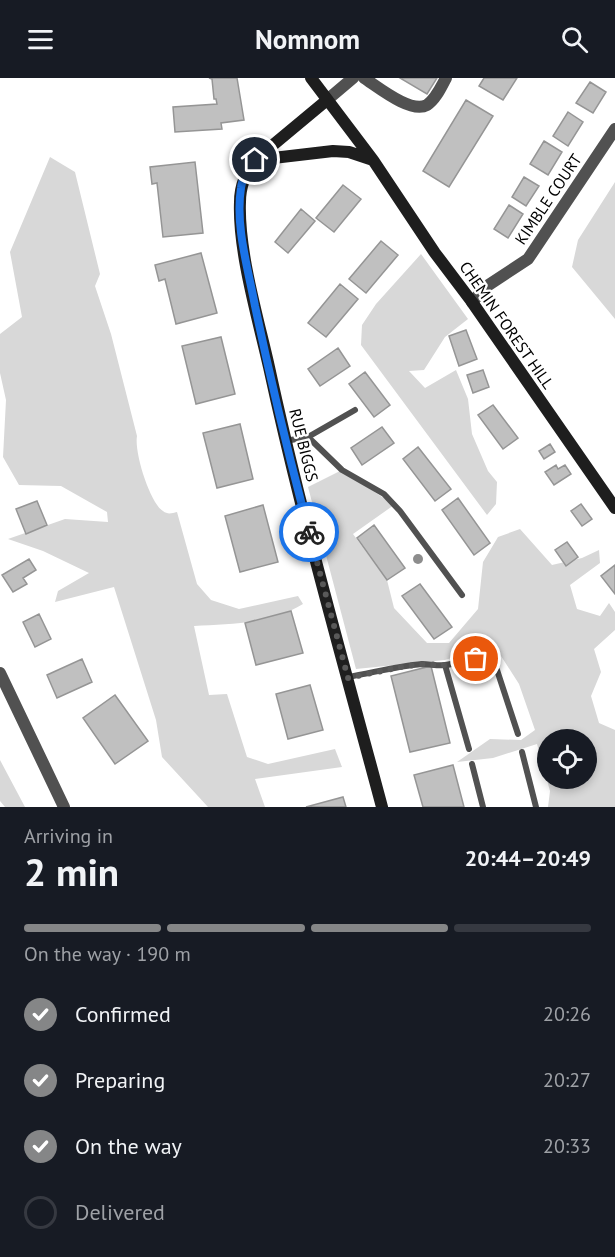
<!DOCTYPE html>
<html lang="en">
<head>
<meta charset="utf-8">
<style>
  body { margin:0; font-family:"PT Sans",sans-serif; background:#20242c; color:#f1f3f6; height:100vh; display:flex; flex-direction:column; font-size:22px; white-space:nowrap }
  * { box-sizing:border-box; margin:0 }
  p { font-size:20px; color:#9ea1a6 }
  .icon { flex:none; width:33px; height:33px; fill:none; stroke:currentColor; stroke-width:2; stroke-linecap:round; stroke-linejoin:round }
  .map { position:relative; height:729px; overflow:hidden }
  .panel { display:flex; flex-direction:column; background:#171b24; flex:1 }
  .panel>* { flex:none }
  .controls { position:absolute; left:537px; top:651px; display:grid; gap:12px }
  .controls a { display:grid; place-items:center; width:60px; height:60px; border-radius:50%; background:#171b24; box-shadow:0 3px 9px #0003; font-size:30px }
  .pin { position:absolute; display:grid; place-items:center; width:51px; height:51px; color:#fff; margin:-26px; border:3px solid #fff; border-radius:50%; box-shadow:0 2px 6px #0007 }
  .courier { position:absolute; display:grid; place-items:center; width:60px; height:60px; margin:-30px; border:4px solid #1a73e8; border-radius:50%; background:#fff; color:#222; box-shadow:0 2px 8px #0007 }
  .summary em { font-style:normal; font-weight:600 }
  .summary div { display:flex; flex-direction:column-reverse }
  .summary { display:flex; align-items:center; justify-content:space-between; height:102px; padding:0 24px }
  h1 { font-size:39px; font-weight:600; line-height:45px }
  .bar { display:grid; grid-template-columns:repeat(4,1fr); gap:9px 6px; align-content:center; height:72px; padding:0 24px }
  .bar i { height:8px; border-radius:4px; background:#363941 }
  .bar .selected { background:#858687 }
  .bar p { grid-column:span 4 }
  ol { padding:0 24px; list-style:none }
  li { display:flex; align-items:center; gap:18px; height:66px }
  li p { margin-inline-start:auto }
  li .icon { padding:6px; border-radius:50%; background:#858687; color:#fff; stroke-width:4 }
  li:last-child { color:#9ea1a6 }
  li i { width:33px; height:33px; border:3px solid #363941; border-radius:50% }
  header { display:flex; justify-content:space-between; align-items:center; height:78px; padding:0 24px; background:#171b24; font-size:27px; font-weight:600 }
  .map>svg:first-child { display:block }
  .green { fill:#d8d8d8; fill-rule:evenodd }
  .building { fill:#c0c0c0; stroke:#959595; stroke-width:1.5 }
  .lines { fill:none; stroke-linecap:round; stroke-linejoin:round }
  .lane { stroke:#515151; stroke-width:6 }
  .street { stroke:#515151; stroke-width:12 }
  .secondary { stroke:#1e1e1e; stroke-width:12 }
  .tree { fill:#8d8d8d }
  .done { stroke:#595959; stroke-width:6; stroke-dasharray:0 10.8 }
  .route { stroke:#1a73e8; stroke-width:8 }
  .labels { text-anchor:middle; stroke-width:4.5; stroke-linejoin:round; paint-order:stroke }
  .street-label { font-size:16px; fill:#000; stroke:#fff }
</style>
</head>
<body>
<header><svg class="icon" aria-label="menu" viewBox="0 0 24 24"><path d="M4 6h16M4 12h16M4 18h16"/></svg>Nomnom<svg class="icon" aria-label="search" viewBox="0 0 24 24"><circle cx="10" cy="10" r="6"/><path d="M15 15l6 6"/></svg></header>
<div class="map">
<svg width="615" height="729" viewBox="0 0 615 729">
  <rect width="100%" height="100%" fill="#fff"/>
  <!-- green -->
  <path class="green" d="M50,79L75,94L100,196L95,208L111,256L137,358C134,374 150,425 163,433C168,437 172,435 177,434L197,506L211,522L239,531L298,518L303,526C270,546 231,546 194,548L209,617L227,616L247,679L268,686L335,671L342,689L255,701L265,729H208L162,679L156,642L114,509L55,524L58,513L89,495L43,473L8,461L65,441L108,444L107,434L61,408L19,407L3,379L6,322L0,295V256L22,239L10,174Z
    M615,104V241L572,189L578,162Z
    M421,176L468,241L445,259L424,292L409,293L425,310L456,292L468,321L472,356L488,393L497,404L496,426L487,437L361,267L362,247L376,226Z
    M342,392L394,427L353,456L387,502L394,530L427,565H449L478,531L483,484L498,459L520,451L552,487L582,480L599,472L600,485L570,507L577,531L600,538L609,525L615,534V552L594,571L601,594L591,618L599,645L615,652V729H548L550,713L537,666L493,680L457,684L490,661L521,662L535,652L519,606L494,567L445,582L356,591L308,409ZM548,662H586V700H548Z
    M0,682L25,729H5L0,723Z"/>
  <!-- building -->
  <path class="building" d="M209,0H237L244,42L221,45L222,51L175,54L173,29L217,26L216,21H214L212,1Z
    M400,0H437L427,16Z
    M484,0H517L503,22L479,8Z
    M590,4L606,14L593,35L576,25Z
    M466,22L493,38L449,109L423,93Z
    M568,34L583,44L568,68L553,58Z
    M544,63L562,74L548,97L530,86Z
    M195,84L203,155L163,159L157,105L152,106L150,89Z
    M524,99L539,108L526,128L512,119Z
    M343,107L361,121L334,154L316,140Z
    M509,127L523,136L508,160L494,151Z
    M301,131L315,143L288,175L275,164Z
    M381,163L398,177L366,215L349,201Z
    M201,175L217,235L176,246L165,201L159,203L155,187Z
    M340,206L358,221L326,259L308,245Z
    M466,252L477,281L459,288L449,258Z
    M221,259L235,316L196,326L182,268Z
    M338,270L350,288L320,308L308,291Z
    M483,292L489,309L473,315L467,297Z
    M365,294L390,327L374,339L349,306Z
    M493,327L518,360L503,371L478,337Z
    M240,346L253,401L217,410L203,355Z
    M382,349L394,365L362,387L351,370Z
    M550,366L555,374L544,381L539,373Z
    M418,369L451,411L435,423L403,381Z
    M556,387L558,391L565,387L571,396L554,407L545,394Z
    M458,420L490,465L474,477L442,432Z
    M37,423L47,447L26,456L16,431Z
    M581,426L592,441L582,448L571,433Z
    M263,427L278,484L240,494L225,438Z
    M374,447L405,490L387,502L357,460Z
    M567,464L578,479L566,488L555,472Z
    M29,481L36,492L23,500L27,506L13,514L2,497Z
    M615,487V516L601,498Z
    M420,506L452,549L434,561L402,518Z
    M291,533L303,575L256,587L245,545Z
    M39,536L51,561L35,569L23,544Z
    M82,581L92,604L57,620L47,597Z
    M431,588L450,665L410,674L391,598Z
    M310,607L323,652L288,661L276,616Z
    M115,617L148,663L115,686L83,640Z
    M453,687L464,729H423L414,697Z
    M343,719L346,729H306Z"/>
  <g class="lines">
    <!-- lane -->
    <path class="lane" d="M308,359L355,332
      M285,363L308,359L342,392L384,416L400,433L462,517
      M445,587L469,671
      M348,599C372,595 397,588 422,586C430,586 438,588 445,587C466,585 479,572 497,592L518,656
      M522,674L536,729
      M472,686L483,729"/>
    <!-- street -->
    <path class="street" d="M364,0C378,9 411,36 427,27C436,21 441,9 446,0
      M327,22L353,0
      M472,224L487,208L528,181L615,51
      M0,595L64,729"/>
    <!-- secondary -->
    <path class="secondary" d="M311,0L373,82L435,175L472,224L615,430
      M327,22L255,82C246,95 240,107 240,124C238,173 258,240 269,289C301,437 343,583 382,729
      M256,82L333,73L349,74L373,82"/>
  </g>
  <!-- trees -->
  <circle class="tree" cx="418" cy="481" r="5"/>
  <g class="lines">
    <!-- done -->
    <path class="done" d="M309,454L348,600L406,588L426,586L445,587L467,581H476"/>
    <!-- route -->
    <path class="route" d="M255,82C249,90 242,99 241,110C235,148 248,190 255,228C271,304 289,379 309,454"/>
  </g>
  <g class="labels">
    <!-- street labels -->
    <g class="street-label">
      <text transform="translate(548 121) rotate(-56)" y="6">KIMBLE COURT</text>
      <text transform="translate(507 247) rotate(55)" y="6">CHEMIN FOREST HILL</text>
      <text transform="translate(304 367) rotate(76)" y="6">RUE BIGGS</text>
    </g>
  </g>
</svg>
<div class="controls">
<a><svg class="icon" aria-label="locate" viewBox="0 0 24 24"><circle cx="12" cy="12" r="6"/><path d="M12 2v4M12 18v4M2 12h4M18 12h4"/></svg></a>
</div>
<div class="pin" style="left:476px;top:581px;background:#ea580c"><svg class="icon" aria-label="bag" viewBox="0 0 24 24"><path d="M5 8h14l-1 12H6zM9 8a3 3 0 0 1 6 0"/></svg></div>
<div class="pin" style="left:255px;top:82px;background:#1f2937"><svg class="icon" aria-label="home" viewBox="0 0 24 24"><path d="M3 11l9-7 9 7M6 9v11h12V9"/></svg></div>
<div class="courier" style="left:309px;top:454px"><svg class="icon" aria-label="bike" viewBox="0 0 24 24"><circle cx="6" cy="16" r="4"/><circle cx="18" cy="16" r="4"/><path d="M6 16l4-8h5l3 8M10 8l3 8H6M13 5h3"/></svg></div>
</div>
<section class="panel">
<div class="summary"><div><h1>2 min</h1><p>Arriving in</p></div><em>20:44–20:49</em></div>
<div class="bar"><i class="selected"></i><i class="selected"></i><i class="selected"></i><i></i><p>On the way · 190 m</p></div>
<ol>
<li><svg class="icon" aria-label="check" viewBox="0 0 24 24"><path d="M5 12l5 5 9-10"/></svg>Confirmed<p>20:26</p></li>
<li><svg class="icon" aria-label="check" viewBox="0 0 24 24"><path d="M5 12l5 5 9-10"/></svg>Preparing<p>20:27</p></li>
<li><svg class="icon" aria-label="check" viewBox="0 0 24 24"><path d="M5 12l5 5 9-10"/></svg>On the way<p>20:33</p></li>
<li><i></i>Delivered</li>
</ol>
</section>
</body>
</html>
